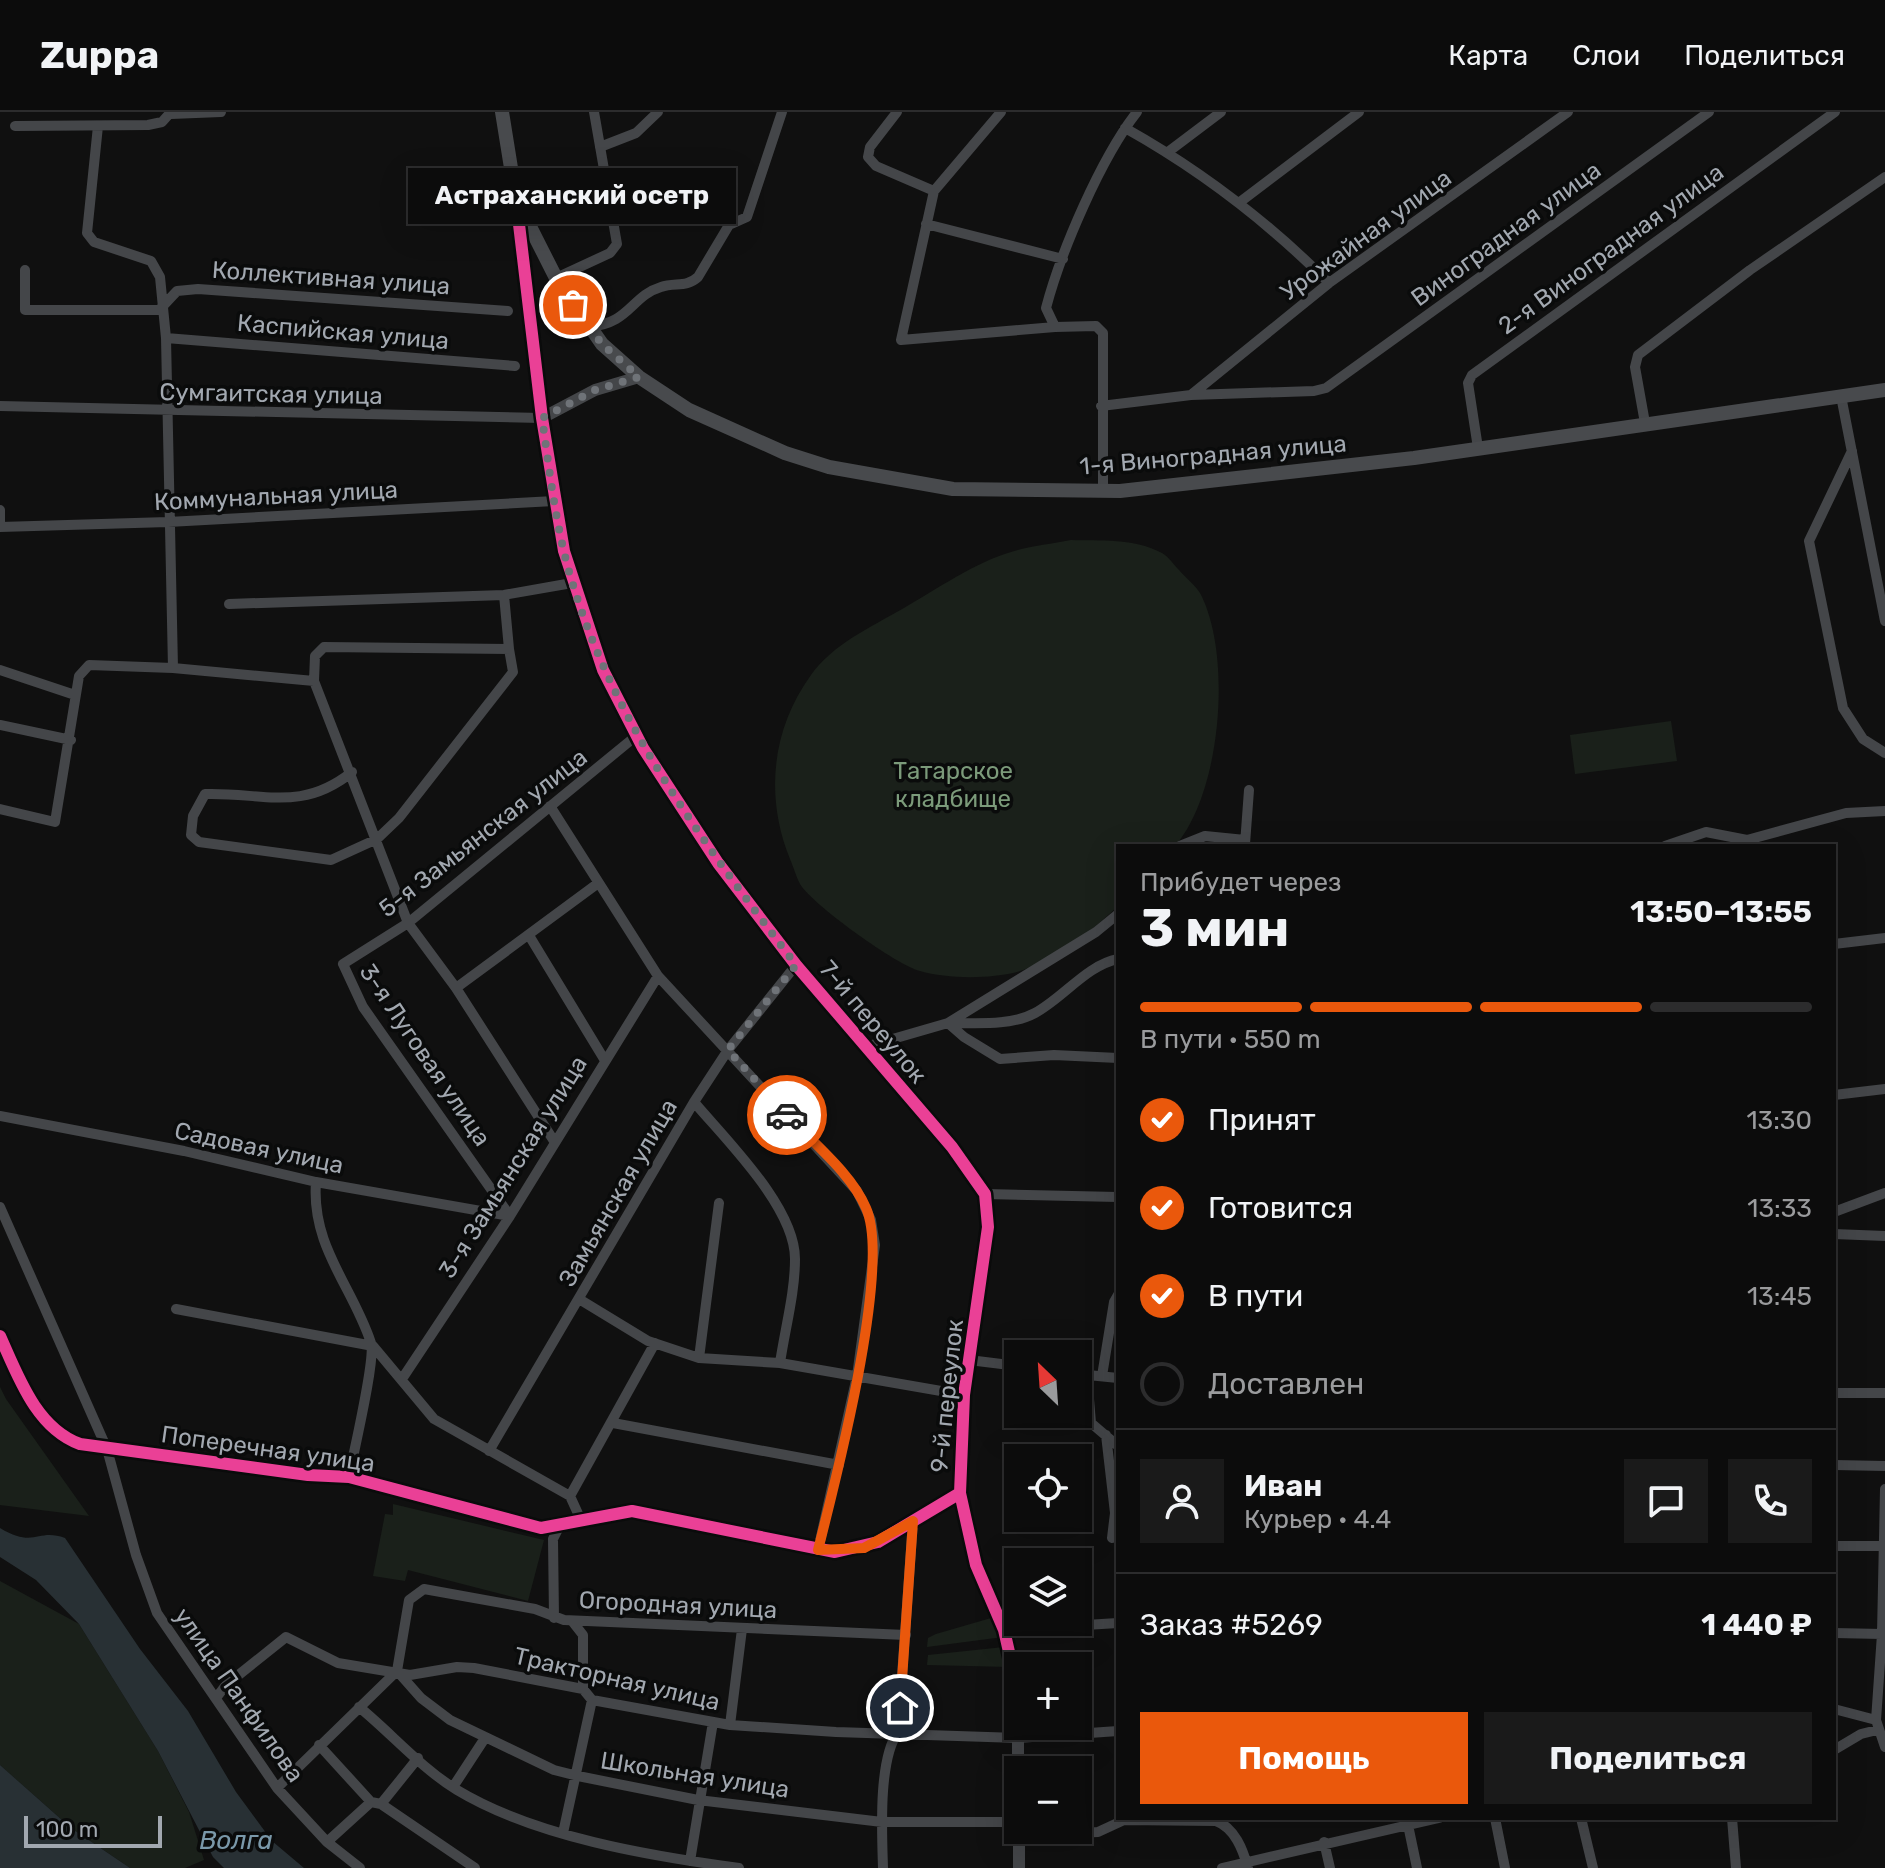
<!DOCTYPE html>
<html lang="ru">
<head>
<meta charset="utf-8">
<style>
  body { margin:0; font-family:Rubik,sans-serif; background:#1a1a1a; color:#f1f3f6; height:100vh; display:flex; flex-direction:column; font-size:30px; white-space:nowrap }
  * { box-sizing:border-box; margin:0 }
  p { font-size:26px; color:#9a9b9d }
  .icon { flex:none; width:44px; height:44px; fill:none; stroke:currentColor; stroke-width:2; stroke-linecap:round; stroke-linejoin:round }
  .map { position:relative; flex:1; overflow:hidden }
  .side { position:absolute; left:1116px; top:732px; width:720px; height:976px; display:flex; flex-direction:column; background:#0c0c0c; border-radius:0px; box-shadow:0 8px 32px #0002,0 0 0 2px #2c2c2d }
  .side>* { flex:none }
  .needle { width:52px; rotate:335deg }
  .controls { position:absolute; left:1004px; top:1228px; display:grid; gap:16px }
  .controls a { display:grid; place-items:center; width:88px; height:88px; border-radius:0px; background:#0c0c0c; box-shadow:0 8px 32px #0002,0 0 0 2px #2c2c2d; font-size:40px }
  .scale { position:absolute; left:24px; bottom:20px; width:138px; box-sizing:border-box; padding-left:8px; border:4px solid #a2a8b0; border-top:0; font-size:22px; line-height:28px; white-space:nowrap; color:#a2a8b0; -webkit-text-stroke:6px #0a0b0b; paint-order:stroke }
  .pin { position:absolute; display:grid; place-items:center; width:68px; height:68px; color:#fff; margin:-34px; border:4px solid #fff; border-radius:50%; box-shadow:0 2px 8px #0007 }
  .courier { position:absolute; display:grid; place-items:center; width:80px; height:80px; margin:-40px; border:6px solid #ea580c; border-radius:50%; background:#fff; color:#222; box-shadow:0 2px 10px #0007 }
  .bubble { position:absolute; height:56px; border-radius:0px; background:#0c0c0c; box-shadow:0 8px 32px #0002,0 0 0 2px #2c2c2d; font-size:26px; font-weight:700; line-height:56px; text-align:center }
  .head em { font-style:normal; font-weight:700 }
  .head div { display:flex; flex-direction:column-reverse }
  .head { display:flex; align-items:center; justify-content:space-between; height:136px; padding:0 24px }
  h1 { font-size:52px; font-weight:700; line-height:60px }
  .bar { display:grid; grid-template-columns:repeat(4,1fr); gap:12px 8px; align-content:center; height:96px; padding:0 24px }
  .bar i { height:10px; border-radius:6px; background:#2c2c2d }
  .bar .current { background:#ea580c }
  .bar p { grid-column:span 4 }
  .line { display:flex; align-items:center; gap:20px; padding:0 24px; border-top:2px solid #2c2c2d }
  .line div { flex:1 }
  .round { display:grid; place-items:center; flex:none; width:84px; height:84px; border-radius:0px; background:#1a1a1a }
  ol { padding:0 24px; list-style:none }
  li { display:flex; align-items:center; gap:24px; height:88px }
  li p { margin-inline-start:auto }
  li .icon { padding:8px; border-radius:50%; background:#ea580c; color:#fff; stroke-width:4 }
  li:last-child { color:#9a9b9d }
  li i { width:44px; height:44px; border:4px solid #2c2c2d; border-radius:50% }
  .cta { display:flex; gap:16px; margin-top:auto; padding:16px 24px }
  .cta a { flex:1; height:92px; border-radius:0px; background:#ea580c; color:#fff; font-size:32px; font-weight:700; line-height:92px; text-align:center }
  .cta a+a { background:#1a1a1a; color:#f1f3f6 }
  header { display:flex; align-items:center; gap:48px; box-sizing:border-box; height:112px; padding:0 40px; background:#0c0c0c; border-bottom:2px solid #2c2c2d }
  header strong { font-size:38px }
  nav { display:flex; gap:44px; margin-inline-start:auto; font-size:28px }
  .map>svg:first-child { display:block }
  .green { fill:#1a201a }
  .water { fill:#283034 }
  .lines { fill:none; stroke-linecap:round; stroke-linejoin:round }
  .minor { stroke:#444649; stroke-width:10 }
  .tertiary { stroke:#444649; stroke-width:12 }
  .secondary { stroke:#484a4d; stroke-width:14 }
  .cycleway-casing { stroke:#0a0b0b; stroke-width:17 }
  .cycleway { stroke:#ea4096; stroke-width:12 }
  .done { stroke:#6f7378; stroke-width:8; stroke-dasharray:0 14.4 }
  .route { stroke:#ea580c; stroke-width:10 }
  .labels { text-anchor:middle; stroke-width:7; stroke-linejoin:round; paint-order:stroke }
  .street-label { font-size:24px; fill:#a2a8b0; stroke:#0a0b0b }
  .park-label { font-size:24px; fill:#7b9a7a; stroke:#0a0b0b }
  .water-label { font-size:26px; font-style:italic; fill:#7a98a9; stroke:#0a0b0b }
</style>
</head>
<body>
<header>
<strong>Zuppa</strong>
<nav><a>Карта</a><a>Слои</a><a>Поделиться</a></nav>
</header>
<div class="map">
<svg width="1885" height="1756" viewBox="0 0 1885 1756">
  <rect width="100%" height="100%" fill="#101010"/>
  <!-- green -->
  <path class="green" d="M1071,428C1100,429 1134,426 1162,441C1168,444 1174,453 1179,458C1185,465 1195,473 1200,481C1233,543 1221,682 1175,734H1118V794C1091,820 1054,849 1017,860C990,867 947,867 920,859C895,852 818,796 802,775C797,768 794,756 790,747C765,686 771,618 811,563C833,532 871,515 904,496C937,477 974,451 1011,440C1030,434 1051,432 1071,428Z
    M1671,609L1677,649L1575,662L1570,623Z
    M0,1275L6,1287L89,1404L0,1393Z
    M393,1392L544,1428L528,1489L408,1458L405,1469L373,1464L385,1402L393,1403Z
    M0,1469L79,1512L158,1639L189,1700L204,1748L185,1756H130L71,1716L0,1653Z
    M998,1504L1003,1525L927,1535L928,1526L936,1522Z
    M1004,1535L1010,1555L927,1553L928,1543Z"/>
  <!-- water -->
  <path class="water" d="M0,1416C35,1437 37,1416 65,1426L140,1537L188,1599L236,1680L272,1729L304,1756H224L213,1745L158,1639L79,1512L36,1468L0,1445Z
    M0,1653L71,1716L130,1756H0Z"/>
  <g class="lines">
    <!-- minor -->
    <path class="minor" d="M897,0L870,35L868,45L876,54L934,79
      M1001,0L934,79L901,228L1055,215
      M171,2L221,0
      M15,14L148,13L162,10L171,0
      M98,14L87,121L94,130L151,149L160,165L166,226L173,556
      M1125,16C1202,59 1267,109 1329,171
      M600,35L636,21L658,0
      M1168,40L1221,0
      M1240,90L1359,0
      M926,112L1063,147
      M25,158V198H161
      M556,166L610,141L617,132L594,0
      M161,196L177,179L198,177L508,199
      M588,215C630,212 631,184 661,175C675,170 686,176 698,165L729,113L747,105L782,0
      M166,226L515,254
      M1191,283L1329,171L1568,0
      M1841,284L1885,509
      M0,294L542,306
      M1101,294L1191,283L1314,279L1326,276L1709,0
      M1645,311L1635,255L1638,243L1750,158L1885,65
      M1478,336L1468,271L1472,263L1835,0
      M1852,339L1809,429L1843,596L1863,627L1885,641
      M1103,379V221L1096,214L1055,215L1046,196C1061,139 1101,46 1137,0
      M0,398V415
      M0,415L168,410L554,389
      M229,492L504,483L572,471
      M0,558L75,583
      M314,569L408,811L456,876L554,1029
      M0,613L71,628
      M352,660C301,701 262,680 205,682L193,704L191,723L199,730L331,748L377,727L399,706L513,560L509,537
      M550,694L658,864L857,1079L871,1108L875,1133L857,1264L818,1438
      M0,697L55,710L79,564L89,553L173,556L314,569L315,544L324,535L509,537L504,483
      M1245,732L1249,678
      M1180,734L1205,724L1245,728
      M1665,734L1706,720L1747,728L1846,701L1885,699
      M530,825L604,947
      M1834,832L1885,826
      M456,876L597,772
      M948,911L964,925L1000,947L1054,943L1118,946
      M950,911C977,911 1011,914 1035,901C1063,886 1087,853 1118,847
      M865,935L948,911L1096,820L1118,802
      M1834,983L1885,977
      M694,990C726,1028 795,1095 795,1147C795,1181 785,1217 780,1251
      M0,1004L184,1039L316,1070L510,1104
      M316,1070C311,1135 353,1175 371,1231C376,1247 353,1342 349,1365
      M985,1082L1118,1085
      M0,1095L107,1337L136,1443L157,1501L277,1676L327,1730L360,1756
      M1834,1100L1885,1081
      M510,1104L363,895L343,852L408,811L636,624
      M1834,1122L1885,1124
      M579,1187L648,1229L699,1246L780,1251L964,1283
      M176,1197L373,1234L434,1307L570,1384L580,1406
      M0,1224C18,1264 36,1316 80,1332L308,1363L349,1365L541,1416L632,1399L835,1440L878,1430L960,1381
      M699,1246L719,1091
      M969,1248L1018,1254
      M1078,1262L1118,1266
      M1087,1263L1091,1311L1118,1334
      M1102,1264L1114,1190L1118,1183
      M402,1267L510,1104L658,864
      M1834,1281H1885
      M613,1311L839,1353
      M1106,1323L1115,1401L1112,1426
      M489,1339L694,990L728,938L796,853
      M1834,1353L1885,1354
      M1885,1377L1882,1522L1876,1608L1885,1635
      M570,1384L655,1231
      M1834,1434H1883
      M554,1506L553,1427L561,1411
      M572,1509L583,1523V1577
      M1004,1518L1118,1511
      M1834,1521L1882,1522
      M398,1560L421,1586L450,1608L554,1658L578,1664L698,1688L882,1710H1018
      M216,1586L226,1573L286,1525L338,1551L410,1563L457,1555L474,1556L583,1577L592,1588L730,1613L836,1620L1018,1626L1118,1619
      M359,1595C391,1621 421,1656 457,1678C535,1725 650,1744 739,1756
      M1834,1597L1876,1608
      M730,1613L742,1517
      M319,1633L371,1690L381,1692L475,1756
      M1834,1638L1861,1622L1877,1618
      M453,1675L485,1626
      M277,1676L397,1559L409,1488L424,1477L535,1497L564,1508L906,1523
      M381,1692L418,1646
      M1495,1706L1505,1756
      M1581,1706L1593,1756
      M1732,1706L1736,1756
      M1408,1713L1417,1756
      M563,1721L592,1588
      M1019,1724L1098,1720L1124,1708L1216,1709C1235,1716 1243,1738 1248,1756
      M327,1730L371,1690
      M1324,1730L1330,1756
      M690,1749L713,1610
      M883,1756C882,1721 878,1648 898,1620L913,1409
      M1222,1756L1439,1706"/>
    <!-- tertiary -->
    <path class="tertiary" d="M516,90L542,306L564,439L603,558L643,636L718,751L796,853L952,1035L985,1082L988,1115L964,1283L960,1381L976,1453L1004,1518L1018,1579
      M542,306L595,278L639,265
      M1018,1658V1614
      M1019,1718V1756"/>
    <!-- secondary -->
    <path class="secondary" d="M502,0L516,87L556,166L602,232L639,265L689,298L785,341L829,355L953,377L1120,379L1414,346L1885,278"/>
    <!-- cycleway casing -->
    <g class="cycleway-casing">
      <path id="cycleway" d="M516,87L542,306L564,439L603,558L643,636L718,751L796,853L952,1035L985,1082L988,1115L964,1283L960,1381L976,1453L1004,1518L1018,1579
        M0,1224C18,1264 36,1316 80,1332L308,1363L349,1365L541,1416L632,1399L835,1440L878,1430L960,1381"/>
    </g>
    <!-- cycleway -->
    <use href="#cycleway" class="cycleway"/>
  </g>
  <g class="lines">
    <!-- done -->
    <path class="done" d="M573,193L602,232L639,265L595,278L542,306C550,361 556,419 573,473C617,617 706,734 796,853L728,938L787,1003"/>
    <!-- route -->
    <path class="route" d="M787,1003C813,1031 851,1061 866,1096C892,1154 835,1370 818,1438L864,1436L913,1409L900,1596"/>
  </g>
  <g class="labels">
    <!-- street labels -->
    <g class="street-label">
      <text transform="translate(1506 122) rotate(-36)" y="8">Виноградная улица</text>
      <text transform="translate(1366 123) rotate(-36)" y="8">Урожайная улица</text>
      <text transform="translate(1611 137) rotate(-36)" y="8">2-я Виноградная улица</text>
      <text transform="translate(331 166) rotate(4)" y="8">Коллективная улица</text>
      <text transform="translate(343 220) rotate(5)" y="8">Каспийская улица</text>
      <text transform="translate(271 282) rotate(1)" y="8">Сумгаитская улица</text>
      <text transform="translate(1213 343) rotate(-5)" y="8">1-я Виноградная улица</text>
      <text transform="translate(276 384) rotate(-3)" y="8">Коммунальная улица</text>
      <text transform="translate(483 721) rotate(-38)" y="8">5-я Замьянская улица</text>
      <text transform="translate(873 910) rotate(50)" y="8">7-й переулок</text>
      <text transform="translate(425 943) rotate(56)" y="8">3-я Луговая улица</text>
      <text transform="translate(259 1036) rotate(12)" y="8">Садовая улица</text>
      <text transform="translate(513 1055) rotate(-58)" y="8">3-я Замьянская улица</text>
      <text transform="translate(618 1081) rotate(-60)" y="8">Замьянская улица</text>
      <text transform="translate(947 1284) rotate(-84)" y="8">9-й переулок</text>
      <text transform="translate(268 1337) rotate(8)" y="8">Поперечная улица</text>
      <text transform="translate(678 1493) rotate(3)" y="8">Огородная улица</text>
      <text transform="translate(617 1567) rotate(13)" y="8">Тракторная улица</text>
      <text transform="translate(239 1583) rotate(55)" y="8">улица Панфилова</text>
      <text transform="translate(695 1663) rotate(9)" y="8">Школьная улица</text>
    </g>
    <!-- park labels -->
    <g class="park-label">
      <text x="953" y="667">Татарское<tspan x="953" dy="28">кладбище</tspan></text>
    </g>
    <!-- water labels -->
    <g class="water-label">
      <text x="236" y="1737">Волга</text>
    </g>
  </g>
</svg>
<div class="controls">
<a><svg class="needle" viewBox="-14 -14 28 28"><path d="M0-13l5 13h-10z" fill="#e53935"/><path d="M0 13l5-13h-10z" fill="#9a9b9d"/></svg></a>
<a><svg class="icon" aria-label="locate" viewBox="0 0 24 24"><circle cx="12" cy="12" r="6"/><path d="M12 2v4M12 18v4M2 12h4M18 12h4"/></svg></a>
<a><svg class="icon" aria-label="layers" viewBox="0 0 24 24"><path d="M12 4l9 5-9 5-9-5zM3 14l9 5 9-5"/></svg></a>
<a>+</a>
<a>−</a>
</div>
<div class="scale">100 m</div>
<div class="pin" style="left:573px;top:193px;background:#ea580c"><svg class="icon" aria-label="bag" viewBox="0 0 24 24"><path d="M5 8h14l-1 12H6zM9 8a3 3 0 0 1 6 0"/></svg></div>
<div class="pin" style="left:900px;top:1596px;background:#1f2937"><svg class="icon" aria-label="home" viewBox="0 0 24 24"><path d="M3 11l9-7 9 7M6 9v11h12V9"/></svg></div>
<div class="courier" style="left:787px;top:1003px"><svg class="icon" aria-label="car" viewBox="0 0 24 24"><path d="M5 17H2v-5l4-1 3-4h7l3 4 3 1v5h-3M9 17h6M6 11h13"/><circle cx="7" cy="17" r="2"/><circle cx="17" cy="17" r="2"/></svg></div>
<div class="bubble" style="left:408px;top:56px;width:328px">Астраханский осетр</div>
<section class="side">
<div class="head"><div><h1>3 мин</h1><p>Прибудет через</p></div><em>13:50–13:55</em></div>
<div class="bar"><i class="current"></i><i class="current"></i><i class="current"></i><i></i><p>В пути · 550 m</p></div>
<ol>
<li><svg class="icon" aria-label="check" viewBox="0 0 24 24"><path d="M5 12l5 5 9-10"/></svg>Принят<p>13:30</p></li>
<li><svg class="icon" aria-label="check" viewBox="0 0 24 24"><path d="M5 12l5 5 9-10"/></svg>Готовится<p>13:33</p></li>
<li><svg class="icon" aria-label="check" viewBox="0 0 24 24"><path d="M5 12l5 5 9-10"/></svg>В пути<p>13:45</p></li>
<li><i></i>Доставлен</li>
</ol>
<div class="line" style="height:144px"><a class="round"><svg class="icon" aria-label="person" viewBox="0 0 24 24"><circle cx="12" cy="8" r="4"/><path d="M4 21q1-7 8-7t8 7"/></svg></a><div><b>Иван</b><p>Курьер · 4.4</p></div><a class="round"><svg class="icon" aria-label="chat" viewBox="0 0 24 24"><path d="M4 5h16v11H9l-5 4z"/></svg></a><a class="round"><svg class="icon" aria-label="phone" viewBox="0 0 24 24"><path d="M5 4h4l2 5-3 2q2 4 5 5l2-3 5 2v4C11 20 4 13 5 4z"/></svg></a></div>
<div class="line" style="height:104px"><div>Заказ #5269</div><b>1 440 ₽</b></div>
<div class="cta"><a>Помощь</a><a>Поделиться</a></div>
</section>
</div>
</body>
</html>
